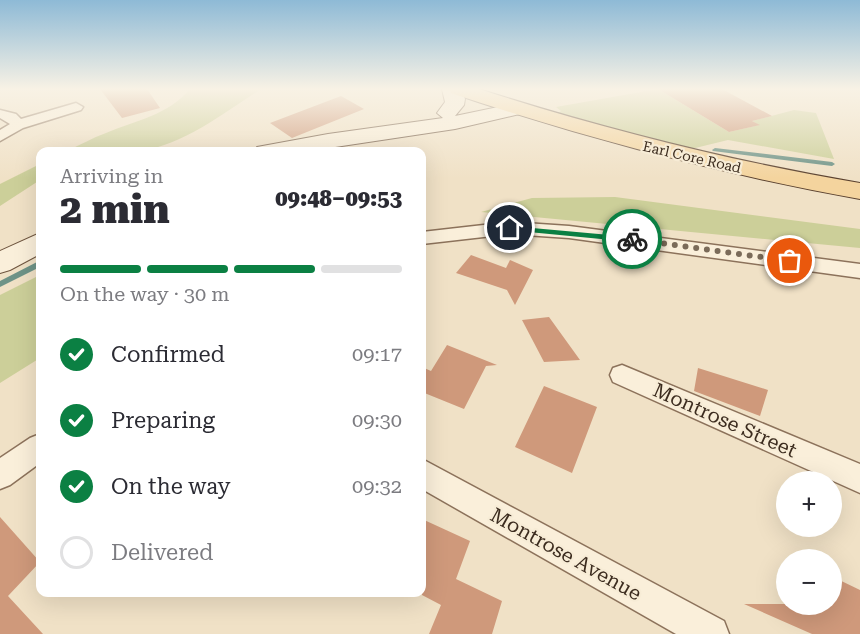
<!DOCTYPE html>
<html lang="en">
<head>
<meta charset="utf-8">
<style>
  body { margin:0; font-family:"Roboto Serif",serif; background:#f7f7f7; color:#2b2b33; height:100vh; display:flex; flex-direction:column; font-size:22px; white-space:nowrap }
  * { box-sizing:border-box; margin:0 }
  p { font-size:20px; color:#7c7c81 }
  .icon { flex:none; width:33px; height:33px; fill:none; stroke:currentColor; stroke-width:2; stroke-linecap:round; stroke-linejoin:round }
  .map { position:relative; flex:1; overflow:hidden }
  .panel { position:absolute; left:36px; top:147px; width:390px; height:450px; display:flex; flex-direction:column; background:#fff; border-radius:12px; box-shadow:0 6px 24px #0002 }
  .panel>* { flex:none }
  .controls { position:absolute; left:776px; top:471px; display:grid; gap:12px }
  .controls a { display:grid; place-items:center; width:66px; height:66px; border-radius:50%; background:#fff; box-shadow:0 6px 24px #0002; font-size:30px }
  .pin { position:absolute; display:grid; place-items:center; width:51px; height:51px; color:#fff; margin:-26px; border:3px solid #fff; border-radius:50%; box-shadow:0 2px 6px #0007 }
  .courier { position:absolute; display:grid; place-items:center; width:60px; height:60px; margin:-30px; border:4px solid #0b8043; border-radius:50%; background:#fff; color:#222; box-shadow:0 2px 8px #0007 }
  .overview em { font-style:normal; font-weight:800 }
  .overview div { display:flex; flex-direction:column-reverse }
  .overview { display:flex; align-items:center; justify-content:space-between; height:102px; padding:0 24px }
  h1 { font-size:39px; font-weight:800; line-height:45px }
  .bar { display:grid; grid-template-columns:repeat(4,1fr); gap:9px 6px; align-content:center; height:72px; padding:0 24px }
  .bar i { height:8px; border-radius:4px; background:#e1e1e2 }
  .bar .on { background:#0b8043 }
  .bar p { grid-column:span 4 }
  ol { padding:0 24px; list-style:none }
  li { display:flex; align-items:center; gap:18px; height:66px }
  li p { margin-inline-start:auto }
  li .icon { padding:6px; border-radius:50%; background:#0b8043; color:#fff; stroke-width:4 }
  li:last-child { color:#7c7c81 }
  li i { width:33px; height:33px; border:3px solid #e1e1e2; border-radius:50% }
  .map>svg:first-child { display:block }
  .green { fill:#cccf99 }
  .lines { fill:none; stroke-linecap:round; stroke-linejoin:round }
  .stream { fill:#6e9387; fill-rule:evenodd }
  .building { fill:#cf997b }
  .street-casing { stroke:#8c725b; stroke-width:3 }
  .secondary-casing { stroke:#6e543e; stroke-width:2 }
  .primary-casing { stroke:#5a412f; stroke-width:2 }
  .street { fill:#faefda; fill-rule:evenodd }
  .secondary { fill:#faefda; fill-rule:evenodd }
  .primary { fill:#f4d49e; fill-rule:evenodd }
  .route { fill:#0b8043 }
  .done { stroke:#7b6b59; stroke-width:6; stroke-dasharray:0 10.8 }
  .labels { text-anchor:middle; stroke-width:4.5; stroke-linejoin:round; paint-order:stroke }
  .far-street-label { font-size:14px; fill:#3c2c1f; stroke:#f7ecd6 }
  .near-street-label { font-size:20px; fill:#3c2c1f; stroke:#f7ecd6 }
</style>
</head>
<body>
<div class="map">
<svg width="860" height="634" viewBox="0 0 860 634">
  <rect width="100%" height="100%" fill="#f0e1c6"/>
  <!-- green -->
  <path class="green" d="M190,89H261C225,112 185,144 141,151C118,155 91,152 67,151C80,145 92,138 106,133C136,120 167,116 190,89Z
    M658,89L729,132L759,125L752,121L794,110L816,113L834,159L728,140L691,149L557,114L561,111L556,107Z
    M40,164V180L0,206V184Z
    M615,197L860,229V248L481,212L532,198Z
    M40,275V358L0,383V295Z"/>
  <g class="lines">
    <!-- stream -->
    <path class="stream" d="M715,148L832,162L835,164L832,166L713,151L712,150Z
      M37,262H40V267L0,287V281Z"/>
  </g>
  <!-- building -->
  <path class="building" d="M100,89H147L160,108L122,118Z
    M658,89H722L772,116L752,121L760,125L729,132Z
    M341,96L364,109L292,138L270,123Z
    M471,255L506,268L510,260L533,270L515,305L507,290L456,273Z
    M549,317L580,360L544,362L522,320Z
    M447,345L497,365L486,366L464,409L422,392V367L431,371Z
    M698,368L768,390L760,416L694,391Z
    M544,386L597,407L572,473L515,447Z
    M0,517L40,562L8,596L43,634H0Z
    M422,519L470,541L456,579L502,601L492,634H429L441,605L422,595Z
    M831,576L860,590V634H812L744,604H831Z"/>
  <g class="lines">
    <!-- street casing -->
    <g class="street-casing">
      <path id="street" d="M76,103L83,107L81,110L23,128L0,141V130L10,124L0,118V110L16,114L21,119Z
        M510,222L569,226L860,264V278L569,238L510,234L422,244V232Z
        M622,365L860,464V493L613,382L610,375L613,368Z
        M40,434V463L10,485L0,489V458L30,438Z
        M422,459L724,621L729,634H676L422,489Z"/>
    </g>
    <!-- secondary casing -->
    <g class="secondary-casing">
      <path id="secondary" d="M442,89H461L465,99L464,105L455,116L517,103L524,105L527,109L524,113L455,129L302,152H254L257,147L328,134L443,118L437,113L445,102Z
        M40,233V254L10,270L0,273V251Z"/>
    </g>
    <!-- primary casing -->
    <g class="primary-casing">
      <path id="primary" d="M449,89H479C604,129 730,161 860,183V199C721,174 585,138 451,93Z"/>
    </g>
    <!-- street -->
    <use href="#street" class="street"/>
    <!-- secondary -->
    <use href="#secondary" class="secondary"/>
    <!-- primary -->
    <use href="#primary" class="primary"/>
  </g>
  <!-- sky -->
  <linearGradient id="sky" x2="0" y2="1"><stop stop-color="#8ebad6"/><stop offset="0.5" stop-color="#f8f2e5"/><stop offset="1" stop-color="#f8f2e5" stop-opacity="0"/></linearGradient>
  <rect width="860" height="178" fill="url(#sky)"/>
  <!-- route -->
  <path class="route" d="M510,226L632,237L636,239L632,242L508,230L506,228Z"/>
  <g class="lines">
    <!-- done -->
    <path class="done" d="M632,239L790,261"/>
  </g>
  <g class="labels">
    <!-- far-street labels -->
    <g class="far-street-label">
      <text transform="translate(692 157) rotate(13)" y="5">Earl Core Road</text>
    </g>
    <!-- near-street labels -->
    <g class="near-street-label">
      <text transform="translate(725 420) rotate(24)" y="7">Montrose Street</text>
      <text transform="translate(566 554) rotate(29)" y="7">Montrose Avenue</text>
    </g>
  </g>
</svg>
<div class="controls">
<a>+</a>
<a>−</a>
</div>
<div class="pin" style="left:790px;top:261px;background:#ea580c"><svg class="icon" aria-label="bag" viewBox="0 0 24 24"><path d="M5 8h14l-1 12H6zM9 8a3 3 0 0 1 6 0"/></svg></div>
<div class="pin" style="left:510px;top:228px;background:#1f2937"><svg class="icon" aria-label="home" viewBox="0 0 24 24"><path d="M3 11l9-7 9 7M6 9v11h12V9"/></svg></div>
<div class="courier" style="left:632px;top:239px"><svg class="icon" aria-label="bike" viewBox="0 0 24 24"><circle cx="6" cy="16" r="4"/><circle cx="18" cy="16" r="4"/><path d="M6 16l4-8h5l3 8M10 8l3 8H6M13 5h3"/></svg></div>
<section class="panel">
<div class="overview"><div><h1>2 min</h1><p>Arriving in</p></div><em>09:48–09:53</em></div>
<div class="bar"><i class="on"></i><i class="on"></i><i class="on"></i><i></i><p>On the way · 30 m</p></div>
<ol>
<li><svg class="icon" aria-label="check" viewBox="0 0 24 24"><path d="M5 12l5 5 9-10"/></svg>Confirmed<p>09:17</p></li>
<li><svg class="icon" aria-label="check" viewBox="0 0 24 24"><path d="M5 12l5 5 9-10"/></svg>Preparing<p>09:30</p></li>
<li><svg class="icon" aria-label="check" viewBox="0 0 24 24"><path d="M5 12l5 5 9-10"/></svg>On the way<p>09:32</p></li>
<li><i></i>Delivered</li>
</ol>
</section>
</div>
</body>
</html>
